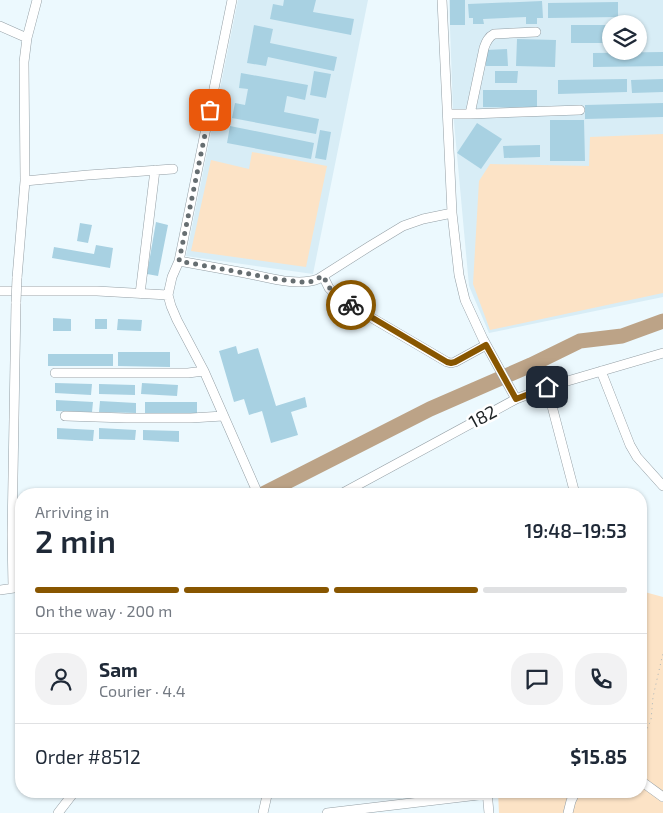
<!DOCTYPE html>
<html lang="en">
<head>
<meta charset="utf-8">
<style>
  body { margin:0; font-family:"Exo 2",sans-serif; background:#f2f2f3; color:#1f2937; height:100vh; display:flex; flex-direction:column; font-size:19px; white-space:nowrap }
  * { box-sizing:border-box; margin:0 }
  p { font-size:16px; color:#747a83 }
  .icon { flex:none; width:28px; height:28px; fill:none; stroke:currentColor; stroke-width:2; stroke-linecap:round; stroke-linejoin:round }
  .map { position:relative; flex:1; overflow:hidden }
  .side { position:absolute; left:15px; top:488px; width:632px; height:310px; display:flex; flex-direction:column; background:#fff; border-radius:20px; box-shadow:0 1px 4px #0004 }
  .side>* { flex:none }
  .tools { position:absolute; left:602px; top:15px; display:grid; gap:10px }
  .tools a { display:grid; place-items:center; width:45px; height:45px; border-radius:50%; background:#fff; box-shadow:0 1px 4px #0004; font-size:25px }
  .pin { position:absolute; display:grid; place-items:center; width:42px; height:42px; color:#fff; margin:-21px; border-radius:10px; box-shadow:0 2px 8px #0006 }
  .courier { position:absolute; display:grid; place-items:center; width:50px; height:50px; margin:-25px; border:4px solid #885600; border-radius:50%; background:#fff; color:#222; box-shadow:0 1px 6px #0007 }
  .head em { font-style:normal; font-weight:600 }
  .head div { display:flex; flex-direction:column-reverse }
  .head { display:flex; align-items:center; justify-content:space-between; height:85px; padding:0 20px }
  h1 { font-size:32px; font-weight:600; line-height:38px }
  .bar { display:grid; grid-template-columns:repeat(4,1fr); gap:8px 5px; align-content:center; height:60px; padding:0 20px }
  .bar i { height:6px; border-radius:4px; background:#e0e1e3 }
  .bar .on { background:#885600 }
  .bar p { grid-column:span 4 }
  .line { display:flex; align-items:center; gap:12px; padding:0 20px; border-top:1px solid #e0e1e3 }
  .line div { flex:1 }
  .round { display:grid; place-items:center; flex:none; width:52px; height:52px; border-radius:20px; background:#f2f2f3 }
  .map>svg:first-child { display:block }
  .built { fill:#d8edf6; fill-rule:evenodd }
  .green { fill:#fce3c6 }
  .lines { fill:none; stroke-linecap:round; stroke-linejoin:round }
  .river { stroke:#bca387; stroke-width:15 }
  .building { fill:#a8d1e2 }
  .minor-casing { stroke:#949fa5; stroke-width:10 }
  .path { stroke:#acb6ba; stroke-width:1; stroke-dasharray:1 4; stroke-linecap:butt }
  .minor { stroke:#fff; stroke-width:9 }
  .minor-bridge-casing { stroke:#949fa5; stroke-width:10; stroke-linecap:butt }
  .minor-bridge { stroke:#fff; stroke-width:9 }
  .done { stroke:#666e71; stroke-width:5; stroke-dasharray:0 9 }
  .route { stroke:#885600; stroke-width:6 }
  .labels { text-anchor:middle; stroke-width:5; stroke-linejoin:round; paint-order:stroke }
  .street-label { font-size:18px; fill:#1e2325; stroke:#fff }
</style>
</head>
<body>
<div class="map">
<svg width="663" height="813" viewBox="0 0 663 813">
  <rect width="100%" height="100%" fill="#ecf9fe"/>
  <!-- built -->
  <path class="built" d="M238,0H368L313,274L186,256Z
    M449,0H663V297L489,333L469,286L453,111ZM611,24H639V51H611Z"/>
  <!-- green -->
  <path class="green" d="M663,134V293L490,330L473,284L479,181L490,164L589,166L590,137Z
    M252,152L327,166L306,267L191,251L211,160L249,169Z
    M641,591L663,597V813H499L498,791H641Z"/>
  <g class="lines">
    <!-- river -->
    <path class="river" d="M263,494L430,409L531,365L580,341L622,336L663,321"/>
  </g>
  <!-- building -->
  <path class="building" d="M284,0H316L313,12L354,19L351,35L270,19L273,4L283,6Z
    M450,0H465V25H450Z
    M542,1L543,18H537V24H526V17L483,19L484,24H473V18H469L468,4Z
    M618,2V17L548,18V3Z
    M254,25L273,29L270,43L337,57L334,71L268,57L266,66L247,63Z
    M571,25H611V43H571Z
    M517,39L556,40L555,67L516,66Z
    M507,49L508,66H486V50Z
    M663,52V66L593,67V53Z
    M314,71L331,74L326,98L310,95Z
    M495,71H518L517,83H495Z
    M241,73L308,85L305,100L287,96L284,112L319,119L316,134L232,118L235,103L245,105L248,89L239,88Z
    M627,79V92L558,94V80Z
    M663,79V92L632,93L631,80Z
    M483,90H537V108L483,107Z
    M663,103V117L585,119V105Z
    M550,120H584L585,161H550Z
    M477,123L502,139L481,169L457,153Z
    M230,126L314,143L311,159L227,143Z
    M320,130L331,132L326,160L315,158Z
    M540,145V157L504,158L503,146Z
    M156,222L168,225L158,276L147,274Z
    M80,223L92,225L88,243L77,241Z
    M96,245L113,248L110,268L52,258L54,247L94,254Z
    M53,318L71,319V331H53Z
    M95,319H107V329H95Z
    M118,319L142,320L141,331L117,330Z
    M236,346L238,354L258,348L276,406L305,397L307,407L291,412L298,435L271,443L262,411L249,415L244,399L234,402L219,351Z
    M118,352H170V367L118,366Z
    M48,354H113V366H48Z
    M55,383L92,384L91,395L55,393Z
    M142,383L178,385L177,396L141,394Z
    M99,384L135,385V395L99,394Z
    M56,400L93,402L92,412L56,411Z
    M100,401L136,403V413L99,412Z
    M145,402H197V413H145Z
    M57,428L94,430L93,441L57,439Z
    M99,428L136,430L135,440L99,439Z
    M143,430L179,431V442L143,440Z"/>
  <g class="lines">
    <!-- minor casing -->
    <g class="minor-casing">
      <path id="minor" d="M232,0L179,261L172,277L168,295L171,306L177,320L204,371L258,494
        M442,0L452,213L459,275L465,300L483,339L516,399
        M0,26L27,38
        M448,114H470L580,110
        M470,114L484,48C486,42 488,37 494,34L536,32
        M25,181L88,175L173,169
        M179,261C201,265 223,269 245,273C267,277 297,287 318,279L370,246L403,226L423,219L452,213
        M323,276L329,288L335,294L355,308L447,362L451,363L455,362L486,345
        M17,278L25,181L24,62L27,38L37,0
        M0,291H97L168,295
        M140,294L155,170
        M601,371L630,445L637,457L663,486
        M55,373H188L204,371
        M547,387L575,494
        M65,416L126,418H191L223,416
        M341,494L516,399L547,387L663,353
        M13,588L12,535L16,302
        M0,590L21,587
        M641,781L663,797
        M487,791L489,813
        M58,813L75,791
        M263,813L268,791
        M327,813L487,794
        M568,813L571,801L576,791"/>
    </g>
    <!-- path -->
    <path class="path" d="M641,742L651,720L653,697L663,653"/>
    <!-- minor -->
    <use href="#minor" class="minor"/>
    <!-- minor-bridge casing -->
    <g class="minor-bridge-casing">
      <path id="minor-bridge" d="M16,302L17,278"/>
    </g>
    <!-- minor-bridge -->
    <use href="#minor-bridge" class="minor-bridge"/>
  </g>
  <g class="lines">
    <!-- done -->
    <path class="done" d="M210,110L179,261L277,279L301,282H310L323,276L332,292L351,305"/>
    <!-- route -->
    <path class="route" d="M351,305L447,362L451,363L455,362L486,345L516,399L547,387"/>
  </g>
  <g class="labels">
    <!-- street labels -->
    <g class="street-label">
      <text transform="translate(483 417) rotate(-28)" y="6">182</text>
    </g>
  </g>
</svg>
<div class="tools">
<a><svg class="icon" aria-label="layers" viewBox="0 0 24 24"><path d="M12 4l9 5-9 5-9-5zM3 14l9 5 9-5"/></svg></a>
</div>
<div class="pin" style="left:210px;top:110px;background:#ea580c"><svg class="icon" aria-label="bag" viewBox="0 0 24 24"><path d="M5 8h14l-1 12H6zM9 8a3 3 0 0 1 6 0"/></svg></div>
<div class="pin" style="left:547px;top:387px;background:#1f2937"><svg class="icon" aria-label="home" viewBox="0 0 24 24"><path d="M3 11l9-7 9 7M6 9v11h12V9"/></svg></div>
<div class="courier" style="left:351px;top:305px"><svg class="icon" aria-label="bike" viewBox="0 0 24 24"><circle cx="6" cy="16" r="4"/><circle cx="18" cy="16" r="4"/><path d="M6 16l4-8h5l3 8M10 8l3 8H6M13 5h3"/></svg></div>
<section class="side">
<div class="head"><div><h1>2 min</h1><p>Arriving in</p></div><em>19:48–19:53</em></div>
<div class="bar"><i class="on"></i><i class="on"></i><i class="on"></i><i></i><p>On the way · 200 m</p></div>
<div class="line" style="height:90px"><a class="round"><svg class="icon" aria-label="person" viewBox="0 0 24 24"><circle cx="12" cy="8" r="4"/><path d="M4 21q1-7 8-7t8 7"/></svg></a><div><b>Sam</b><p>Courier · 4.4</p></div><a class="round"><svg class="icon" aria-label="chat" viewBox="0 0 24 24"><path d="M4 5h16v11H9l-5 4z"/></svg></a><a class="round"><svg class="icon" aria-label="phone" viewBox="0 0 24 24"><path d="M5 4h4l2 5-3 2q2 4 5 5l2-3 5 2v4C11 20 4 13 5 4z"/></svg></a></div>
<div class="line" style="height:65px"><div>Order #8512</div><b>$15.85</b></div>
</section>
</div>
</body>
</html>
